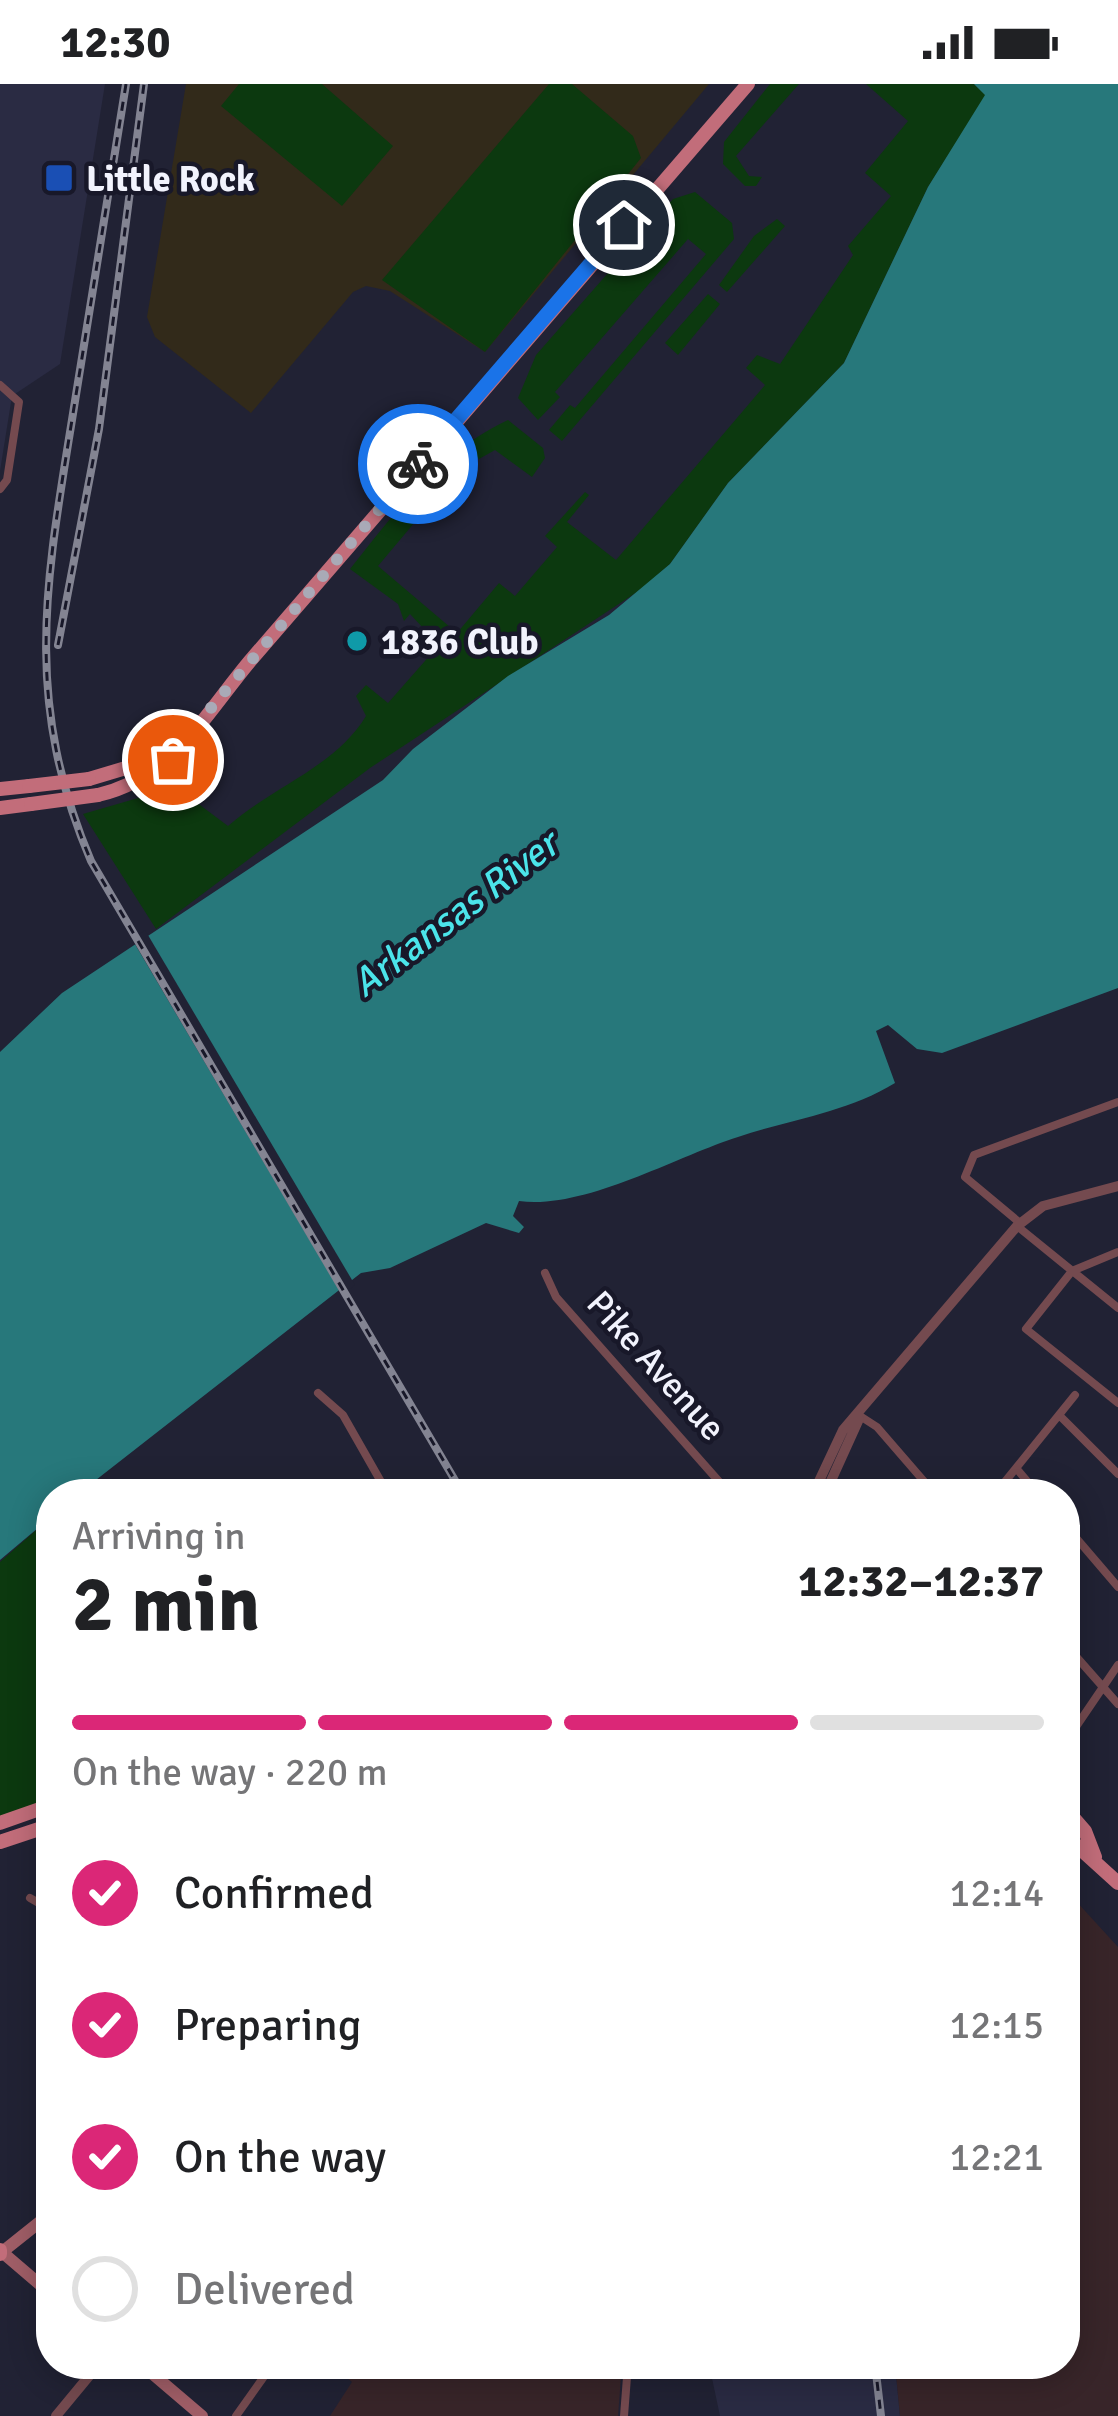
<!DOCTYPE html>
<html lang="en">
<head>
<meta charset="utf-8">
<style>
  body { margin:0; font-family:Signika,sans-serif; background:#f6f6f6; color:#202124; height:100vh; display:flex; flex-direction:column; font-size:45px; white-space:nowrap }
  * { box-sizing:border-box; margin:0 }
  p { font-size:39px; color:#757577 }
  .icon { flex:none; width:66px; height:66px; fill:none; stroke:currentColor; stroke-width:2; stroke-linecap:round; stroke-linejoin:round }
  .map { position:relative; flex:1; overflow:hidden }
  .drawer { position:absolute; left:36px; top:1395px; width:1044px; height:900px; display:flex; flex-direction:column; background:#fff; border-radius:48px; box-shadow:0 6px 30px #0003 }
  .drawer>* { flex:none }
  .pin { position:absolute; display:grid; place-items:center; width:102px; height:102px; color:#fff; margin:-51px; border:6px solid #fff; border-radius:50%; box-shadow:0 3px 12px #0007 }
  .courier { position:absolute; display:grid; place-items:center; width:120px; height:120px; margin:-60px; border:9px solid #1a73e8; border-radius:50%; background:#fff; color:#222; box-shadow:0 3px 15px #0007 }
  .headline em { font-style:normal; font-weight:700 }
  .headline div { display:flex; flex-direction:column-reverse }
  .headline { display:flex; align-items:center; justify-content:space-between; height:204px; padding:0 36px }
  h1 { font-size:78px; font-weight:700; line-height:90px }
  .bar { display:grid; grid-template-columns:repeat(4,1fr); gap:18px 12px; align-content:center; height:144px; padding:0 36px }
  .bar i { height:15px; border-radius:9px; background:#e0e0e0 }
  .bar .selected { background:#db2777 }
  .bar p { grid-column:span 4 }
  ol { padding:0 36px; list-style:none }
  li { display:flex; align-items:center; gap:36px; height:132px }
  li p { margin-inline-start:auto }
  li .icon { padding:12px; border-radius:50%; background:#db2777; color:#fff; stroke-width:4 }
  li:last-child { color:#757577 }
  li i { width:66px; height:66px; border:6px solid #e0e0e0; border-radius:50% }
  .status { display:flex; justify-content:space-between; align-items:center; height:84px; padding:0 60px; background:#fff; direction:ltr }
  .status svg { height:33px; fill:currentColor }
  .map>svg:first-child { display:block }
  .built { fill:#2a2b43 }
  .industrial { fill:#382529 }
  .education { fill:#322a1a }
  .green { fill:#0c390f }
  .water { fill:#27787b }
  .pier { fill:#212234 }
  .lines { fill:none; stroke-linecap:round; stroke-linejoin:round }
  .minor { stroke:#744a4f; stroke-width:8 }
  .tertiary { stroke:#744a4f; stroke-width:10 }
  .secondary { stroke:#a05e67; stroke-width:12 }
  .primary { stroke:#c26d7a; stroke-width:14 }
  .rail-casing { stroke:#838492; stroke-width:8 }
  .rail { stroke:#181829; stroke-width:3; stroke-dasharray:9; stroke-linecap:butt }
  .primary-bridge { stroke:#c26d7a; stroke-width:14 }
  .done { stroke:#a9aab7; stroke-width:12; stroke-dasharray:0 21.6 }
  .route { stroke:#1a73e8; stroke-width:15 }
  .transit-dot { fill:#1a4fb4; stroke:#181829; stroke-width:4.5 }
  .culture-dot { fill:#0f9aa8; stroke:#181829; stroke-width:4.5 }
  .labels { text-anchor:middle; stroke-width:9; stroke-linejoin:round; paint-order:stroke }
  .poi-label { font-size:36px; font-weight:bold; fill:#f2f3fd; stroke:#181829; text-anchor:start }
  .street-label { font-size:36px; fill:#f2f3fd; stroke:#181829 }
  .water-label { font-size:39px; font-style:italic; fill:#4be4ea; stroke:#181829 }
</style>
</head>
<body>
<div class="status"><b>12:30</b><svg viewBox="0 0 49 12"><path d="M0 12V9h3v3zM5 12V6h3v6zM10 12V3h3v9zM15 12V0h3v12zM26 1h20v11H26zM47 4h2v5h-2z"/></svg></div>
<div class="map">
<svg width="1118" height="2332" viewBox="0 0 1118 2332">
  <rect width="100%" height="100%" fill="#212234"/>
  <!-- built -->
  <path class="built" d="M0,0H105L60,280L12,312L0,387Z
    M709,2280H895L900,2332H720Z"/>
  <!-- industrial -->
  <path class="industrial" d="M1065,1805L1118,1863V2332H900L895,2280H1065Z
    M330,2280H622L618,2332H330L352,2298Z"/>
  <!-- education -->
  <path class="education" d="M186,0H709L485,268L390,207L366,202L353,208L251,329L155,253L147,233Z"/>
  <!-- green -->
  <path class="green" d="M239,0H322L393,62L342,122L221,22Z
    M549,0H572L633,52L641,74L485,268L382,196Z
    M770,0H799L736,72L749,92L762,93L756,102H745L723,80L724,58Z
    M866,0H974L986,11L928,103L844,279L728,399L670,480L640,506L370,684L156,845L83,730L176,703L228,742C272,703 335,683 366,632L356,612L366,601L388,619L439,561L410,530L404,537L398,520L350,485C395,428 441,367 508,336L543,364L545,374L532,393L495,366L479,375L473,369L378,482L457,549L499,499L515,512L557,463L545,452L585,408L589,411L567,438L616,476L765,301L746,284L757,271L780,280L853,171L848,162L891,112L865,89L908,37Z
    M695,108L732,139L734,155L562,357L549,346L570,321L575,324L706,170L688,155L555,308L560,313L538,336L518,314L536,271L673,115Z
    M777,135L785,142L727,208L719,201L754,152Z
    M708,210L720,220L678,271L665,259Z
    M42,1441L51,1455V1721L0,1738V1478Z"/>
  <!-- water -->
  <path class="water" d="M974,0H1118V904L942,969L917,965L888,941L876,947L895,999C846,1029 791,1035 738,1053C675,1073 584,1126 519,1117L513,1132L524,1143L519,1149L486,1139L390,1184L361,1189L78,1410H51V1433L0,1476V968L62,909L383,696L413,665L508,592L609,531L670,480L728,399L844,279L928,103L985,11Z"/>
  <!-- pier -->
  <path class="pier" d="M145,846L355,1201L342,1211L132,855Z"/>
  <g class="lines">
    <!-- minor -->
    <path class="minor" d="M0,301L19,318L7,396L0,405
      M1020,1139L965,1093L974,1071L1118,1018
      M1017,1142L1118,1224
      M1118,1168L1072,1187L1026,1245L1118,1319
      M545,1189L556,1213L730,1410
      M318,1309L343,1331L388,1410
      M1059,1331L1118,1390
      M860,1332L877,1343L935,1410
      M1016,1384L1038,1410
      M995,1410L1075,1311
      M1065,1441L1118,1503
      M1065,1560L1118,1620
      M1065,1659L1118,1581
      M30,1814L51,1826
      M236,2332L273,2280
      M624,2332L628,2280"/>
    <!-- tertiary -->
    <path class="tertiary" d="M813,1410L843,1346L1017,1142L1043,1122L1118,1102
      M825,1410L859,1335
      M56,2332L99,2280"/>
    <!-- secondary -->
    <path class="secondary" d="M51,2129L2,2168L51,2210
      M141,2280L202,2332"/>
    <!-- primary -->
    <path class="primary" d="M89,695L129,683L194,644
      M0,705L29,702
      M98,711C172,694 204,632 250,577L748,0
      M0,724L31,720
      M1065,1724L1085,1747L1095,1773
      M0,1739L51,1721
      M1065,1751L1118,1799
      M0,1758L51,1741
      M0,2166V2170"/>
    <!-- rail casing -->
    <g class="rail-casing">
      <path id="rail" d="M126,0C109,106 92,212 75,317C48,488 20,610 91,777L463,1410
        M58,561L99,345L144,0
        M875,2280L881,2332"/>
    </g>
    <!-- rail -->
    <use href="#rail" class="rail"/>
    <!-- primary-bridge -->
    <path class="primary-bridge" d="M29,702L89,695
      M31,720L98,711"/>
  </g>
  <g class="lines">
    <!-- done -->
    <path class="done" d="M173,676L194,644L418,380"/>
    <!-- route -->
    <path class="route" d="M418,380L624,141"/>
  </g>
  <!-- markers -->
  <rect class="transit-dot" x="44" y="79" width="30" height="30" rx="6"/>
  <circle class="culture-dot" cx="357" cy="557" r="12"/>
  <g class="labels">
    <!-- poi labels -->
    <g class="poi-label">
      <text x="86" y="107">Little Rock</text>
      <text x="381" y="570">1836 Club</text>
    </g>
    <!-- street labels -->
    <g class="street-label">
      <text transform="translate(657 1281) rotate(48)" y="13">Pike Avenue</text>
    </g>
    <!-- water labels -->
    <g class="water-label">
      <text transform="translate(454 829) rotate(-37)" y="14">Arkansas River</text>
    </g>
  </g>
</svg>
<div class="pin" style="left:173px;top:676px;background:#ea580c"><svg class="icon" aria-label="bag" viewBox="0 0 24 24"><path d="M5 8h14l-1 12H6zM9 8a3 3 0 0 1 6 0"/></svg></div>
<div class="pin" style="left:624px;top:141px;background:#1f2937"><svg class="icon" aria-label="home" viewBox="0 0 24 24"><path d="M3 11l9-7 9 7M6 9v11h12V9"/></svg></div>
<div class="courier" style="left:418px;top:380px"><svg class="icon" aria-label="bike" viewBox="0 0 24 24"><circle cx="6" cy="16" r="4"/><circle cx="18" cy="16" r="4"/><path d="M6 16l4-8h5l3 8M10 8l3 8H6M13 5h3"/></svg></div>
<section class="drawer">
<div class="headline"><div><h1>2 min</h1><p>Arriving in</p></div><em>12:32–12:37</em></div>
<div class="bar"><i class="selected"></i><i class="selected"></i><i class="selected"></i><i></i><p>On the way · 220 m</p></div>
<ol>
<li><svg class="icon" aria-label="check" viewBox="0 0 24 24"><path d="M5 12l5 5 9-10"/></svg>Confirmed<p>12:14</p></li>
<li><svg class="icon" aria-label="check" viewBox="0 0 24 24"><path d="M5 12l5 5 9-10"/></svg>Preparing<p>12:15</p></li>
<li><svg class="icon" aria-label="check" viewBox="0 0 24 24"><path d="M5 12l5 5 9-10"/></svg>On the way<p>12:21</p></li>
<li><i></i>Delivered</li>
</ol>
</section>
</div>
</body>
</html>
